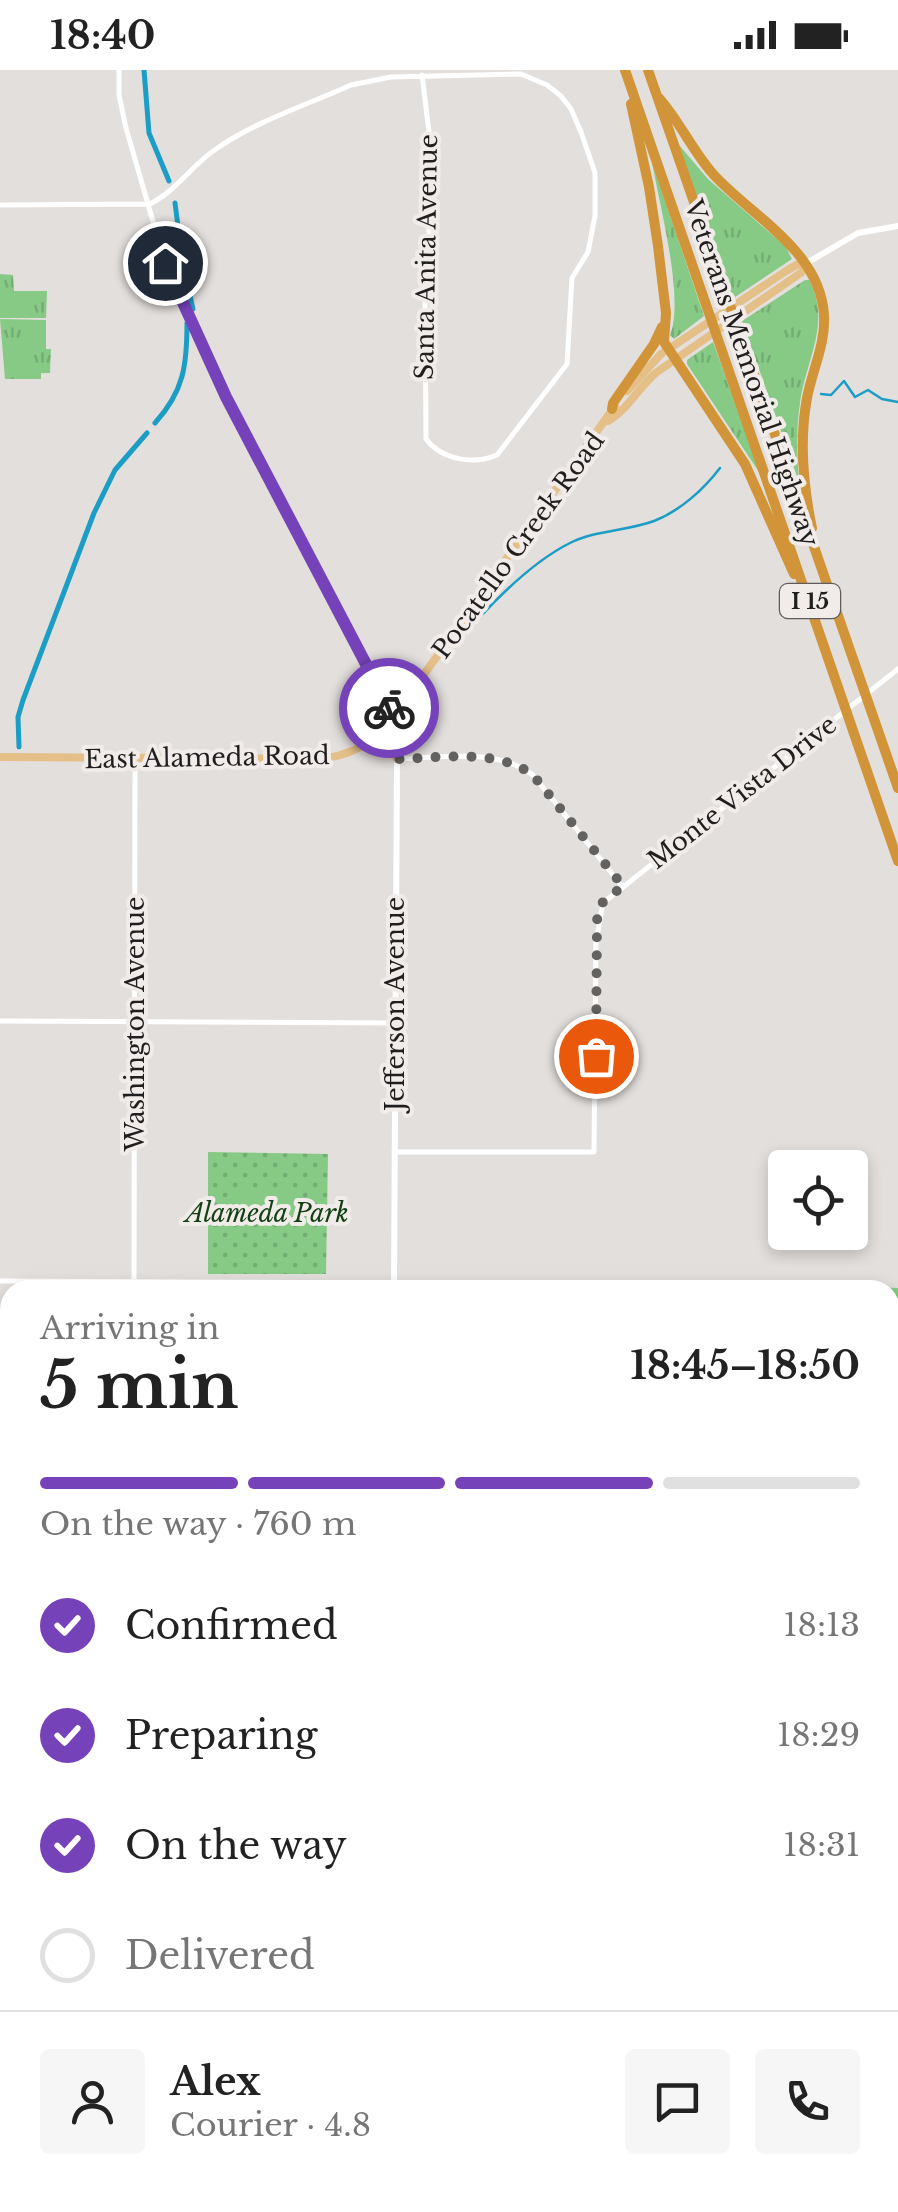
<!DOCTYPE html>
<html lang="en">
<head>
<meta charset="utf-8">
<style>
  body { margin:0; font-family:"Libre Baskerville",serif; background:#f6f6f6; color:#222; height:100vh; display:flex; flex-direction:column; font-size:38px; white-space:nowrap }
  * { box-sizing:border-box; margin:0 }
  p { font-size:32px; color:#767676 }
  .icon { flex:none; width:55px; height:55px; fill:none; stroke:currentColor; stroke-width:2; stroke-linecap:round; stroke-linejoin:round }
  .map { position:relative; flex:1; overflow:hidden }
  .drawer { position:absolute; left:0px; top:1210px; width:900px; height:932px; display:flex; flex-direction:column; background:#fff; border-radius:30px 30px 0 0; box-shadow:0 5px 15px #0003 }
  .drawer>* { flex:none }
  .buttons { position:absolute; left:768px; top:1080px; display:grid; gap:20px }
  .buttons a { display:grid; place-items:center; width:100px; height:100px; border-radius:10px; background:#fff; box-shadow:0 5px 15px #0003; font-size:50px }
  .pin { position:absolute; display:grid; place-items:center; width:85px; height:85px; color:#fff; margin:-42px; border:5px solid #fff; border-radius:50%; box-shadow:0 2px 10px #0007 }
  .courier { position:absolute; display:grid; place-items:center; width:100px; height:100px; margin:-50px; border:8px solid #7642b9; border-radius:50%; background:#fff; color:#222; box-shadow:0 2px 12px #0007 }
  .overview em { font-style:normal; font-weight:700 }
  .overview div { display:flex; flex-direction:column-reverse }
  .overview { display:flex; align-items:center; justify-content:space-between; height:170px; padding:0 40px }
  h1 { font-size:65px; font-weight:700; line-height:75px }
  .bar { display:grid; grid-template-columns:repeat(4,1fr); gap:15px 10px; align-content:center; height:120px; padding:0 40px }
  .bar i { height:12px; border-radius:8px; background:#e0e0e0 }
  .bar .selected { background:#7642b9 }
  .bar p { grid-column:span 4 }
  .line { display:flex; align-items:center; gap:25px; padding:0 40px; border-top:2px solid #e0e0e0 }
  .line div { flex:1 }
  .round { display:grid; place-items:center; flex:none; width:105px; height:105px; border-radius:10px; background:#f6f6f6 }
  ol { padding:0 40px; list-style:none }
  li { display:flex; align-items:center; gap:30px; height:110px }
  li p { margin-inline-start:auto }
  li .icon { padding:10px; border-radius:50%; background:#7642b9; color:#fff; stroke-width:4 }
  li:last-child { color:#767676 }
  li i { width:55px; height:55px; border:5px solid #e0e0e0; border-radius:50% }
  .status { display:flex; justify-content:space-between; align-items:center; height:70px; padding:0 50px; background:#fff; direction:ltr }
  .status svg { height:28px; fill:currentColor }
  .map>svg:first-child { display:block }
  .grass { fill:url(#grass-tufts) }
  .park { fill:url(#park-dots) }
  .pitch { fill:#87ca86 }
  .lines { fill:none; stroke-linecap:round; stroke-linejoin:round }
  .stream { stroke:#1b9dc5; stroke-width:2.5 }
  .canal { stroke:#1b9dc5; stroke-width:5 }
  .tertiary { stroke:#fff; stroke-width:5 }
  .secondary { stroke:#fff; stroke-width:6 }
  .primary { stroke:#e4bf88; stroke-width:8 }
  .motorway { stroke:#d29439; stroke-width:10 }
  .done { stroke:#646260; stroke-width:10; stroke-dasharray:0 18 }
  .route { stroke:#7642b9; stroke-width:12 }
  .labels { text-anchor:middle; stroke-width:8; stroke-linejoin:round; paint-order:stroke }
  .shield { fill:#f1ece9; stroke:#5f5c5b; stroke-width:2.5 }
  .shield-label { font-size:22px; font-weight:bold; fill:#201e1e }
  .street-label { font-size:25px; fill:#201e1e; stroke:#f1ece9 }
  .park-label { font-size:25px; font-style:italic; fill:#134114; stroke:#f1ece9 }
</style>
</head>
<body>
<div class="status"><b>18:40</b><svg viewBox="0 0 49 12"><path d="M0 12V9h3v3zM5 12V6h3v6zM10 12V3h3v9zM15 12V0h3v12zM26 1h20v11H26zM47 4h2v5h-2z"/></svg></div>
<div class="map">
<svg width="898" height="2142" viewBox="0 0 898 2142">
  <defs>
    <pattern id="grass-tufts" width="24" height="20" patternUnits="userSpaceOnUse" patternTransform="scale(2.5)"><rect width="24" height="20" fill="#87ca86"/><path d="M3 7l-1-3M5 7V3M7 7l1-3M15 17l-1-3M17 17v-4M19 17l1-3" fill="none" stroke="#74ad73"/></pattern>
    <pattern id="park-dots" width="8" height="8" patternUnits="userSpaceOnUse" patternTransform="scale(2.5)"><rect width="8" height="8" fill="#87ca86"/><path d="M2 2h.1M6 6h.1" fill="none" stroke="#74ad73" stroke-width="1.8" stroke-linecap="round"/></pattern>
  </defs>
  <rect width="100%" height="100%" fill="#e3dfdc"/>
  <!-- grass -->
  <path class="grass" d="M679,75L708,109L786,177L792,189L732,229Z
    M652,92L704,246L674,269L670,265C685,229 659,133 652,92Z
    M0,204L13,205L14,221H47L46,248H0Z
    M805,210H809C832,253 806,289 800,333C796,359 797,385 799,412L742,251Z
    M0,249L46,250V279H51L50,303H41V309H5Z
    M713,272L761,405L687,294V290Z"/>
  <!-- park -->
  <path class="park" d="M208,1082L328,1084L326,1204H208Z
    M830,1216L898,1218V1278L890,1276V1220H827Z"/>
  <!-- pitch -->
  <path class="pitch" d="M302,1118L303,1153L280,1154L269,1143L258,1154L234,1155V1120Z"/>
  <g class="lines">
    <!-- stream -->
    <path class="stream" d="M821,324L831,325L844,311L855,327L868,320L882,329L898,332
      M480,547C505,520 536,490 570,473C596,460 627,461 654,451C680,441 704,419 720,398"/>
    <!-- canal -->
    <path class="canal" d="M144,0L149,63L169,111
      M175,133L183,195L193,239
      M155,353C184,321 187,295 187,253
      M19,677L18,647L23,630L94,443L115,400L147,363"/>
    <!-- tertiary -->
    <path class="tertiary" d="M119,0V25L126,58L165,193L227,327L393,646
      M0,135L150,134C176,121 192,95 216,79C256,51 307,35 351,15L391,7L521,4L547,15L561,26L571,39L581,62L595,103V146L588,182L572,208L567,294L497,385C473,395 442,390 426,369L425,217L429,191V62L422,5
      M397,689C441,688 496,677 533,705L622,816
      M0,951L394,953
      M394,1082H594L596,872L603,833L898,599
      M0,1211L394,1213
      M134,1220L135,688
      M0,1473L10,1474
      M890,2131L892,2142
      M463,2132L471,2142
      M655,2132L663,2142"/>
    <!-- secondary -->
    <path class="secondary" d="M805,194L858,163L898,156
      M393,648L397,659V689L394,1220
      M0,1739L10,1738
      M890,1887L898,1880
      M890,1981L898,1974
      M592,2142L603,2132
      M703,2142L714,2132"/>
    <!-- primary -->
    <path class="primary" d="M627,321L661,284L786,201L798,194L804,195
      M608,351C627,341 640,315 657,302L802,202L804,195
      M383,625L394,629L410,623
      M369,673L387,675L397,689
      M0,687L316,689C349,687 373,674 393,648L615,336
      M0,2140L1,2142"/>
    <!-- motorway -->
    <path class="motorway" d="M625,0L898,791
      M648,0L898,718
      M659,28C680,52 692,80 713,104C751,146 820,180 824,245C826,273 812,301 807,328C799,371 803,415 812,458
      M631,34L649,117L658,176L666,243L664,272L745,394L794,504
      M612,339L613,333L654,274L662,257"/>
  </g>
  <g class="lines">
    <!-- done -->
    <path class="done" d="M389,638L397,660L398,689C441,688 496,678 533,705L623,816L602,833L597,850L596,986"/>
    <!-- route -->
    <path class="route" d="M165,193L226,327L389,638"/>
  </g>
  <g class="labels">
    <!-- shield labels -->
    <rect class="shield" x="780" y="514" width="60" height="34" rx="8"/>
    <g class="shield-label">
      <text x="810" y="539">I 15</text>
    </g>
    <!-- street labels -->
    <g class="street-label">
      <text transform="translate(426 187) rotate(-89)" y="9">Santa Anita Avenue</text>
      <text transform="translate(752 303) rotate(71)" y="9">Veterans Memorial Highway</text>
      <text transform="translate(518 475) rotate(-54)" y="9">Pocatello Creek Road</text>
      <text transform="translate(207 687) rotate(-1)" y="9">East Alameda Road</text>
      <text transform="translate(742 722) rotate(-38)" y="9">Monte Vista Drive</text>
      <text transform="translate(395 934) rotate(-90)" y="9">Jefferson Avenue</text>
      <text transform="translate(135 954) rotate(-90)" y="9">Washington Avenue</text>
    </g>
    <!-- park labels -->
    <g class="park-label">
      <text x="267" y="1152">Alameda Park</text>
    </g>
  </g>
</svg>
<div class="buttons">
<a><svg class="icon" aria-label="locate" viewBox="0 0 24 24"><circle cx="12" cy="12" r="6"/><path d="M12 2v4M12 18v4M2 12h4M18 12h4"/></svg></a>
</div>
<div class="pin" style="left:596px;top:986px;background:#ea580c"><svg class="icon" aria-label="bag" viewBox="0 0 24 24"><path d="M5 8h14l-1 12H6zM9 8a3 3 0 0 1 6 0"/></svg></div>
<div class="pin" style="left:165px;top:193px;background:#1f2937"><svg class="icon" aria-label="home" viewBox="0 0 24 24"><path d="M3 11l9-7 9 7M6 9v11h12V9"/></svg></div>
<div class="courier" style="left:389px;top:638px"><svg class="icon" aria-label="bike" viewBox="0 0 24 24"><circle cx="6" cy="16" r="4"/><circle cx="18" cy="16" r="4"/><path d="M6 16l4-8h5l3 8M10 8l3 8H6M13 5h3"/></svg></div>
<section class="drawer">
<div class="overview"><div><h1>5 min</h1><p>Arriving in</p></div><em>18:45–18:50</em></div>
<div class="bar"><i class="selected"></i><i class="selected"></i><i class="selected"></i><i></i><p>On the way · 760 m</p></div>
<ol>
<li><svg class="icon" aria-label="check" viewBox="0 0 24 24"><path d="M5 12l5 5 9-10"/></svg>Confirmed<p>18:13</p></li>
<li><svg class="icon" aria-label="check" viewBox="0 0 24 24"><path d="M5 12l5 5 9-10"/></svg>Preparing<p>18:29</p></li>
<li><svg class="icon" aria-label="check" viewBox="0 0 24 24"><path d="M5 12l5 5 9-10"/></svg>On the way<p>18:31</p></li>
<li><i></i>Delivered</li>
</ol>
<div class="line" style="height:180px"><a class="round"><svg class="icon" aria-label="person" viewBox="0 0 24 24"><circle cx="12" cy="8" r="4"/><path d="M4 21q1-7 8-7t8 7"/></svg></a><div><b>Alex</b><p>Courier · 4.8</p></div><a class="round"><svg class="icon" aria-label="chat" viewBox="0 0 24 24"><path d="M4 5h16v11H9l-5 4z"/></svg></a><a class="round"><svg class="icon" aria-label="phone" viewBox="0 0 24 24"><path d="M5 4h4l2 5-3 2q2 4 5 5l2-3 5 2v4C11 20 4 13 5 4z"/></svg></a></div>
</section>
</div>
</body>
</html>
